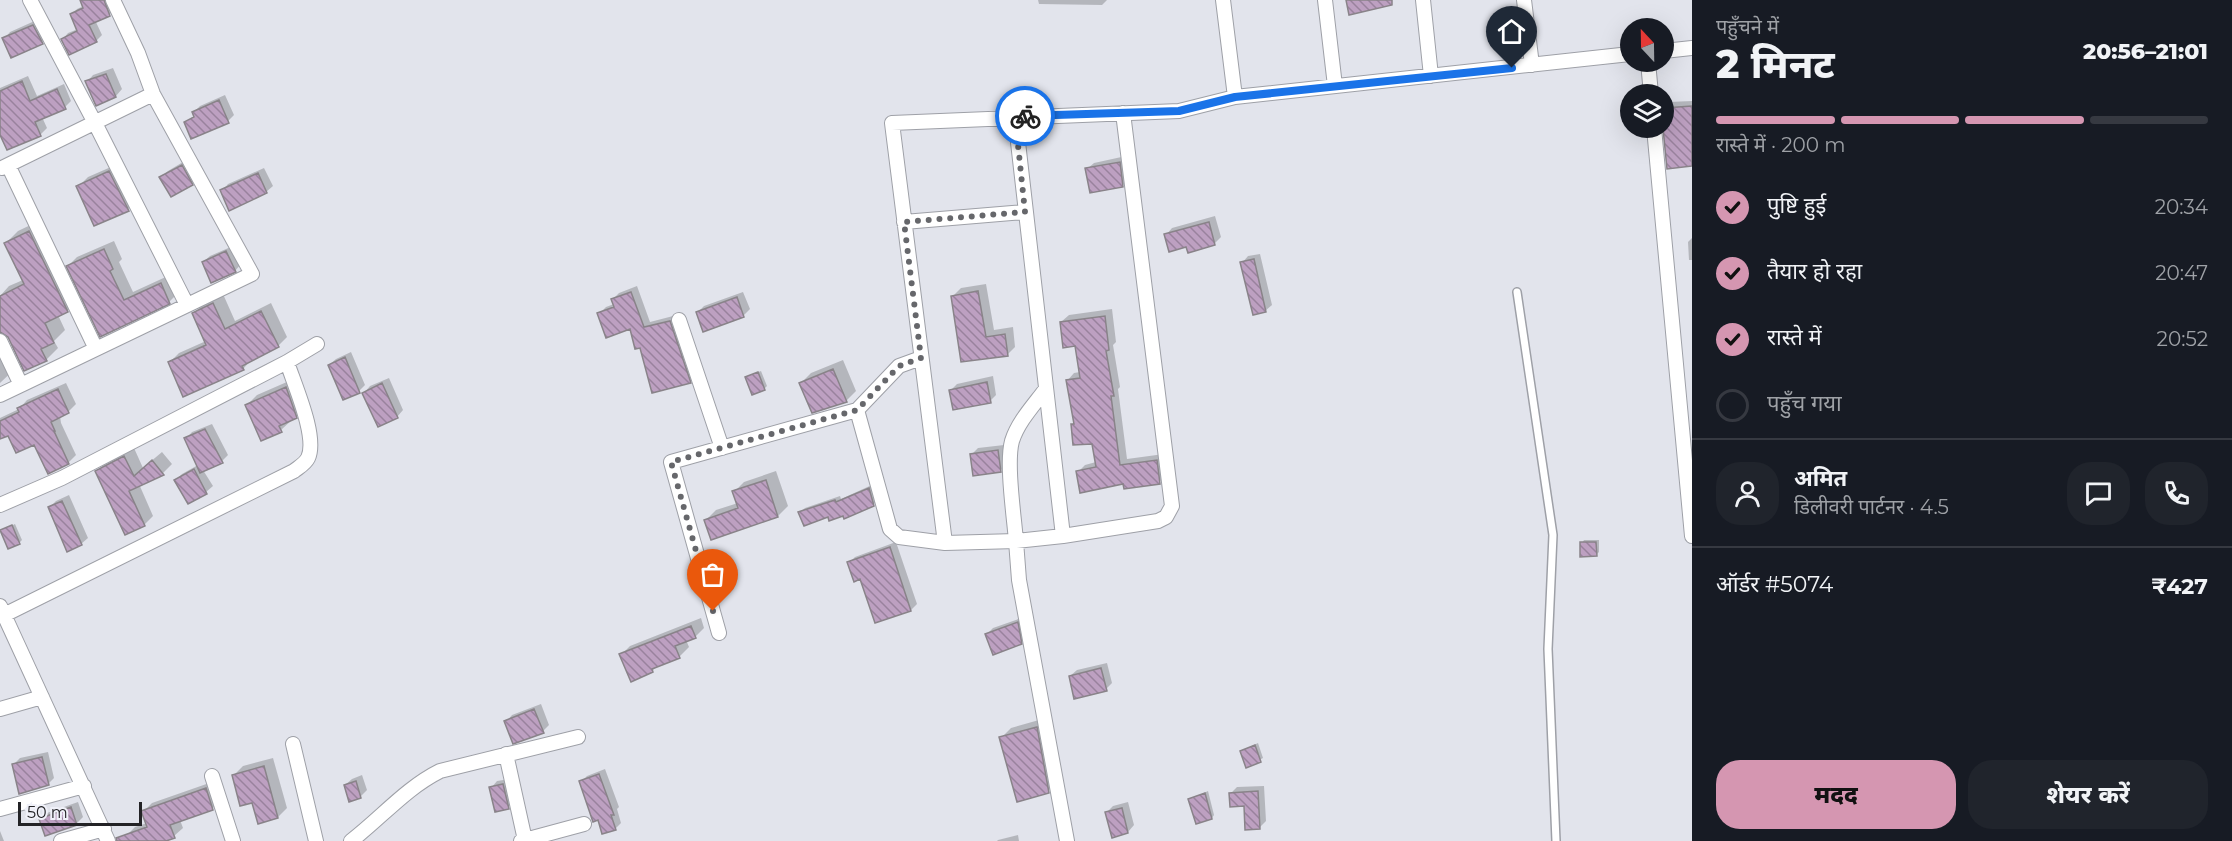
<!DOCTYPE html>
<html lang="hi">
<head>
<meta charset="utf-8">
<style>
  body { margin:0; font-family:Montserrat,"Noto Sans Devanagari",sans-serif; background:#20242c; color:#f1f3f6; height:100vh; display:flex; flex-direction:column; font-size:22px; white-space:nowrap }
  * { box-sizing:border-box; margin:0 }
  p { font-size:20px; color:#9ea1a6 }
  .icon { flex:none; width:33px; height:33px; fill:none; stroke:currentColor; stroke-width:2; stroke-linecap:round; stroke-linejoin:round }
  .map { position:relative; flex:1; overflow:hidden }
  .side { display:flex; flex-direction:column; background:#171b24; width:540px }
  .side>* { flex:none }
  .needle { width:39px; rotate:338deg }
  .buttons { position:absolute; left:1620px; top:18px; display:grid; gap:12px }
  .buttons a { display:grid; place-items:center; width:54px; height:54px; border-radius:50%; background:#171b24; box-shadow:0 6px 24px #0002; font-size:30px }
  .scale { position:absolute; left:18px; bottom:15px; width:124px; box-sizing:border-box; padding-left:6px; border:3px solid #232326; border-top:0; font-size:16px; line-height:21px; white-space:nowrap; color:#232326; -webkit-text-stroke:4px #f0f1f9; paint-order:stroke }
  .pin { position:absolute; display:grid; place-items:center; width:51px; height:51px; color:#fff; margin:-62px -26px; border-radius:50% 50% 50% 0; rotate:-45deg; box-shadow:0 0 6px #0007 }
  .pin .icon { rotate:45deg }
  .courier { position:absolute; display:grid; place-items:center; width:60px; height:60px; margin:-30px; border:4px solid #1a73e8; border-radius:50%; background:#fff; color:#222; box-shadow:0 2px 8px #0007 }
  .head em { font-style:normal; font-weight:800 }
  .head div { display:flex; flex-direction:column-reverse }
  .head { display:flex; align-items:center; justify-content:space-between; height:102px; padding:0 24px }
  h1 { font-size:39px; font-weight:800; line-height:45px }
  .bar { display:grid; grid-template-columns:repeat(4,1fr); gap:9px 6px; align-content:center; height:72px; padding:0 24px }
  .bar i { height:8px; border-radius:4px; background:#363941 }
  .bar .on { background:#d596b1 }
  .bar p { grid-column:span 4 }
  .line { display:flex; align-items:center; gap:15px; padding:0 24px; border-top:2px solid #363941 }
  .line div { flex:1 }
  .round { display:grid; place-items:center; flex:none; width:63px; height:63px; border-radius:24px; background:#20242c }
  ol { padding:0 24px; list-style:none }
  li { display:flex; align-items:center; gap:18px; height:66px }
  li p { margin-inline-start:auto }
  li .icon { padding:6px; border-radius:50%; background:#d596b1; color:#111; stroke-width:4 }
  li:last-child { color:#9ea1a6 }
  li i { width:33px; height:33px; border:3px solid #363941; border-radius:50% }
  .button { display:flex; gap:12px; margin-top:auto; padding:12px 24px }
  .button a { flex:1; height:69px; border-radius:24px; background:#d596b1; color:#111; font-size:24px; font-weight:800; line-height:69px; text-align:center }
  .button a+a { background:#20242c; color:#f1f3f6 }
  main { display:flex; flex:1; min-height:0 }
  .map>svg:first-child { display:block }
  .shadow { fill:#0003 }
  .building { fill:url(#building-back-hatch); stroke:#898389; stroke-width:1.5 }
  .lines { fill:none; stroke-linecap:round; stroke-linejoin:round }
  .lane-casing { stroke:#9ea0a7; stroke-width:10 }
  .street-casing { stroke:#9ea0a7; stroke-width:16 }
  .lane { stroke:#fff; stroke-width:7 }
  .street { stroke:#fff; stroke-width:14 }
  .done { stroke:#66676b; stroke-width:6; stroke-dasharray:0 10.8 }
  .route { stroke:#1a73e8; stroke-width:8 }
</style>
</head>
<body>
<main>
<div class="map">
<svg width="1692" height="841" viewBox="0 0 1692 841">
  <defs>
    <pattern id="building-back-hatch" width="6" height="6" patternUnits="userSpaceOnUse" patternTransform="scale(1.5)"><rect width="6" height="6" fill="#bda0c1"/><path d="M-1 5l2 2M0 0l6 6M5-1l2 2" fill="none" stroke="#99829d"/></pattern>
  </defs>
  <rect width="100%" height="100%" fill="#e2e4ec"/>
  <!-- shadow -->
  <path class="shadow" d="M97,0H112L115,8L110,14L95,20L102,35L96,41L63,39L68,33L78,29L72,15L77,9Z
    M1038,0H1107L1102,5L1039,4Z
    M39,19L48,36L42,42L4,39L10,32Z
    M113,68L122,89L116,96L97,104L87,82L93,75Z
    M28,76L37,96L64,84L71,101L65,107L42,117L47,128L40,135L0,129V88Z
    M225,95L234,115L228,121L186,122L195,115L194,112L200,106Z
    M1692,101V165L1664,122V107L1669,102Z
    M1126,156L1129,179L1122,186L1087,169L1094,163Z
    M188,159L198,177L192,184L161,177L168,171Z
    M120,163L138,199L128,209L95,224L78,187L88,177Z
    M264,168L273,186L266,192L222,191L228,184Z
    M1215,216L1221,237L1214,244L1187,245L1166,235L1172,228Z
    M41,220L79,299L67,311L58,315L65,330L54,341L58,348L46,360L0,304V296L9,286L23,280L6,243L18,231Z
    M1692,238V260H1689L1688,242Z
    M114,241L122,259L119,262L133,292L170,275L178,293L169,302L101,335L68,266L77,257Z
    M233,246L241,264L235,271L203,262L210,256Z
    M1260,254L1272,305L1265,311L1242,263L1248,256Z
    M986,284L994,330L1013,327L1015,347L1007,355L962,360L953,296L961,288Z
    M637,286L650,322L677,315L696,375L690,382L641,346L631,327L599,314L606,307L614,304L613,299L619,293Z
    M743,292L750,309L743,316L698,312L704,306Z
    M223,294L235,321L271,303L287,337L278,346L252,359L243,369L170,362L179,353L206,341L194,313L203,304Z
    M1112,309L1116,342L1113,345L1120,387L1118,389L1127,459L1164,454L1167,475L1159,482H1125L1078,472L1085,465L1096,462L1093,442L1073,425L1075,423L1067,381L1074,373L1080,372L1076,345L1061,322L1069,315Z
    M0,330L17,367L0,383Z
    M351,352L365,385L359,391L329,365L336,359Z
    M843,360L856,391L846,401L801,383L811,373Z
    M761,371L767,386L764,389L747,377Z
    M993,376L996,395L990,401L951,390L957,384Z
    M296,378L306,407L281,430L247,405L257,395Z
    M389,378L403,410L397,417L364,393L370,386Z
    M66,383L76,404L68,412L60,416L61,423L76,455L68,463L35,443L8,434L0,437V418L19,409L27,400Z
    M212,424L228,455L222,461L203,470L213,486L206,492L188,502L176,480L182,474L198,465L186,439L192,432Z
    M1004,445L1007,464L1000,471L972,454L978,448Z
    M134,448L143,468L162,452L172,464L163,473L139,484L153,516L144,525L97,471L106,462Z
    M776,471L788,506L778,516L712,538L706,520L716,510L738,503L734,492L744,482Z
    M874,484L878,500L873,505L844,514L800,512L805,508L840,496L841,499Z
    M69,495L88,538L81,544L50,507L56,501Z
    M15,524L22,540L19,543L1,531Z
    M1584,540H1599V552L1596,555L1582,543Z
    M896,542L917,604L911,610L876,622L861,578L849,563L855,557Z
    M1024,617L1027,636L1021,643L986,635L993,628Z
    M701,618L704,628L695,637L686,640L689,647L680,656L657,666L652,671L621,655L630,646Z
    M1107,663L1112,683L1106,689L1070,676L1077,670Z
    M541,704L549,725L543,731L506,722L512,715Z
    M1046,718L1058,781L1048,791L1001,738L1011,728Z
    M1258,743L1263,758L1247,766L1241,751Z
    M48,752L54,778L48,784L13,765L20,758Z
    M273,758L287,808L278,817L253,801L234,775L243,766Z
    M605,769L619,807L617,809L621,823L615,829L599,818L581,782L587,776Z
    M362,775L367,790L360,797L345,785L352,779Z
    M510,779L515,801L508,807L491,788L497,781Z
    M215,781L221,800L213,808L180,820L183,828L174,836L161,841H128L126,836L135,827L147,823L143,812L152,803Z
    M1264,786L1266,821L1259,828L1245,804L1231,793L1237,787Z
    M1208,791L1214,815L1212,818L1189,800Z
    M78,802L83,817L77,823L46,834L41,819L47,813Z
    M1128,802L1134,825L1128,832L1107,812L1113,806Z
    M0,831L4,841H0Z
    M1018,835L1019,841H997L998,840Z"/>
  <!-- building -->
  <path class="building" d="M80,0H104L110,16L89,25L97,42L69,55L61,39L77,31L70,14L83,8Z
    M1346,0H1392V5L1349,15Z
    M33,25L43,44L11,58L2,38Z
    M106,74L116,97L96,106L85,81Z
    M22,81L30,101L57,89L66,109L35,122L41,136L7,150L0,135V91Z
    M219,100L229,123L191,139L184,122L194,117L192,112Z
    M1692,106V166L1667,169L1663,128L1664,108Z
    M1120,162L1123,187L1090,193L1085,168Z
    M182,165L193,185L171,197L159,177Z
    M109,171L129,211L94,226L76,186Z
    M258,173L267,193L229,211L220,190Z
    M1209,222L1215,245L1188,253L1186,247L1169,252L1164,234Z
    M29,231L68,312L45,323L54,343L41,349L47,361L24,371L8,337L0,332V296L24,284L4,243Z
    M104,249L113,269L110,271L124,300L161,283L170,304L100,337L66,266Z
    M226,251L236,272L211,283L202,262Z
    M1254,259L1266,312L1253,315L1240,262Z
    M978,291L986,337L1005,334L1008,356L961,362L951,296Z
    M631,292L644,327L670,321L691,383L652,393L640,348L635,349L630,329L606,338L597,313L614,307L611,299Z
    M737,297L744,317L703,332L696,312Z
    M213,303L225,329L261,311L279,347L242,366L244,370L183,397L168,362L206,345L192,313Z
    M1105,316L1109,350L1106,351L1114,396H1111L1120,465L1157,460L1160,484L1124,489L1123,484L1080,493L1076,471L1096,467L1092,444L1073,445L1071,424H1074L1066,380L1080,378L1075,346L1063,348L1060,322Z
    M345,357L360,393L343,400L328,365Z
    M833,369L847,402L812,413L799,383Z
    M758,372L765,390L752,395L745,377Z
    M987,382L991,403L953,410L949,390Z
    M382,383L398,418L378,427L362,393Z
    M286,387L297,418L279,426L282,432L261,441L245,405Z
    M58,389L69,413L51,422L55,431H54L69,464L48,474L34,445L16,453L8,436L0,439V421L19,412L17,408Z
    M205,429L223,463L200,473L184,438Z
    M998,450L1001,472L973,476L970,454Z
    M124,456L134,476L152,460L164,475L129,491L145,526L125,535L95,471Z
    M194,469L207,494L188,504L174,480Z
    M766,480L778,517L711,540L704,520L738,508L732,491Z
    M869,488L874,506L844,519L843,516L829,521L828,517L804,526L798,512L835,500L836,502Z
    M62,501L82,545L67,552L48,507Z
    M12,525L20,544L8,549L0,530Z
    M1580,542H1596L1597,556L1580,557Z
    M890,547L911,611L875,623L860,579L854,582L847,562Z
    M1018,622L1022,644L993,655L985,634Z
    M691,626L696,638L675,646L680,658L652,669L653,672L631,682L619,654Z
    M1101,668L1107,691L1074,699L1069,676Z
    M534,709L544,733L513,744L504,721Z
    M1037,727L1049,793L1017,802L999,737Z
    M1255,745L1261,762L1246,768L1240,751Z
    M42,757L49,785L19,794L12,764Z
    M264,766L278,818L258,824L252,803L240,806L232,775Z
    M599,774L614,815H611L616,830L602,834L598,820L593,822L579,781Z
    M356,781L361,798L349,802L344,785Z
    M503,784L509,809L495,812L489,787Z
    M206,788L213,810L170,825L175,838L166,841H117L116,838L147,827L141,811Z
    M1258,791L1260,829L1245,830L1244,806L1230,807L1229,793Z
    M1205,793L1212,819L1196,824L1188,799Z
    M71,807L77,825L45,836L39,819Z
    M1122,808L1128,833L1112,838L1105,812Z"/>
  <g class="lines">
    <!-- lane casing -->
    <g class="lane-casing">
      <path id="lane" d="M1517,292L1553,535L1548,649L1556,841"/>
    </g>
    <!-- street casing -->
    <g class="street-casing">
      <path id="street" d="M30,0L95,123L187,305
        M1325,0L1335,86
        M1423,0L1431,76
        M1524,0L1532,65
        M1664,51L1692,48
        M1648,62L1651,94
        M1235,97L1630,54
        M1015,116L1063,536L1016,541C1014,516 1006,463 1012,441C1018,422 1033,406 1045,390
        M1654,128L1692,536
        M8,165L96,349
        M2,168L153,94
        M904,222L1025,212
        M679,320L722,448
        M0,341L21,385L0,395
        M21,385L252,274L153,94L138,53L113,0
        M857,410L890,529L899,537L945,543
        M0,505L62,478L287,362L317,344
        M1063,536L1158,521L1166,517L1172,506L1123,113
        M0,606L108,841
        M4,615L294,471C299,467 305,464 308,458C318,437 294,384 287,362
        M719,633L671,462L857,410L899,366L921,358
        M0,709L42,697
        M293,744L316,841
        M506,754L525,840
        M212,776L233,841
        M0,809L84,786
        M61,841L104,829
        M351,841C381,818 406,788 440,771L578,737
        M521,841L584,824
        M1067,841L1019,580L1016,541L945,543L892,123L1179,111L1235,97L1223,0"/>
    </g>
    <!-- lane -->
    <use href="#lane" class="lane"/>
    <!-- street -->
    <use href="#street" class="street"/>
  </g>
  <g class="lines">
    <!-- done -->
    <path class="done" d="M713,611L671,462L857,410L899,366L921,358L904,222L1025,212L1015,116H1025"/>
    <!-- route -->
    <path class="route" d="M1025,116L1179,111L1235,97L1512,68"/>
  </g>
</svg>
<div class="buttons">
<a><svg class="needle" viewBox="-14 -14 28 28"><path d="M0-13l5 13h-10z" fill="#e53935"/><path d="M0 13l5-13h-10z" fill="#9ea1a6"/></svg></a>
<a><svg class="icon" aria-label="layers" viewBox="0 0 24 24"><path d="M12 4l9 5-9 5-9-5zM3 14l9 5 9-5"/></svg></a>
</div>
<div class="scale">50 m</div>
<div class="pin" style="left:713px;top:611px;background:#ea580c"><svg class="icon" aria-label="bag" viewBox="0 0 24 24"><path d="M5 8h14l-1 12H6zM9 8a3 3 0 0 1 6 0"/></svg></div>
<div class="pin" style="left:1512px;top:68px;background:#1f2937"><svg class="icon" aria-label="home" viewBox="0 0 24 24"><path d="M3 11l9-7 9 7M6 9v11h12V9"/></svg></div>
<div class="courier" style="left:1025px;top:116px"><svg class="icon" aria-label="bike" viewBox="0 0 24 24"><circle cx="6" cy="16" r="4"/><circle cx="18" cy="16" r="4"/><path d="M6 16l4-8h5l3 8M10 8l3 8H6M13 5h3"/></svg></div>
</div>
<section class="side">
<div class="head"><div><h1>2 मिनट</h1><p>पहुँचने में</p></div><em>20:56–21:01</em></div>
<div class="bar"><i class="on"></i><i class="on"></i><i class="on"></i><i></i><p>रास्ते में · 200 m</p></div>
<ol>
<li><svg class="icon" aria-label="check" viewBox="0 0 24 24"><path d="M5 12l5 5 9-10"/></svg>पुष्टि हुई<p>20:34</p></li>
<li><svg class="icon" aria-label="check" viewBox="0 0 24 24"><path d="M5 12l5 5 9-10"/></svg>तैयार हो रहा<p>20:47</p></li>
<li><svg class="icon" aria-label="check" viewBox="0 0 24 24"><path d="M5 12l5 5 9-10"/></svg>रास्ते में<p>20:52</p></li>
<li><i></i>पहुँच गया</li>
</ol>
<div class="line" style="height:108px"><a class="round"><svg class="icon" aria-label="person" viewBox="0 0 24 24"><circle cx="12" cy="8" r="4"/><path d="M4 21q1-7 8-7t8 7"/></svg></a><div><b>अमित</b><p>डिलीवरी पार्टनर · 4.5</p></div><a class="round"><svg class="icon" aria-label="chat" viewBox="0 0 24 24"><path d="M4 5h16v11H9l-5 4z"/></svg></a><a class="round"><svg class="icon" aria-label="phone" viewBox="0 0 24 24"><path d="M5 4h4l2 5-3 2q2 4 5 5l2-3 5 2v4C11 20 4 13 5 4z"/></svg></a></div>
<div class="line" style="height:78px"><div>ऑर्डर #5074</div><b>₹427</b></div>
<div class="button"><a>मदद</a><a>शेयर करें</a></div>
</section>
</main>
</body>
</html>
